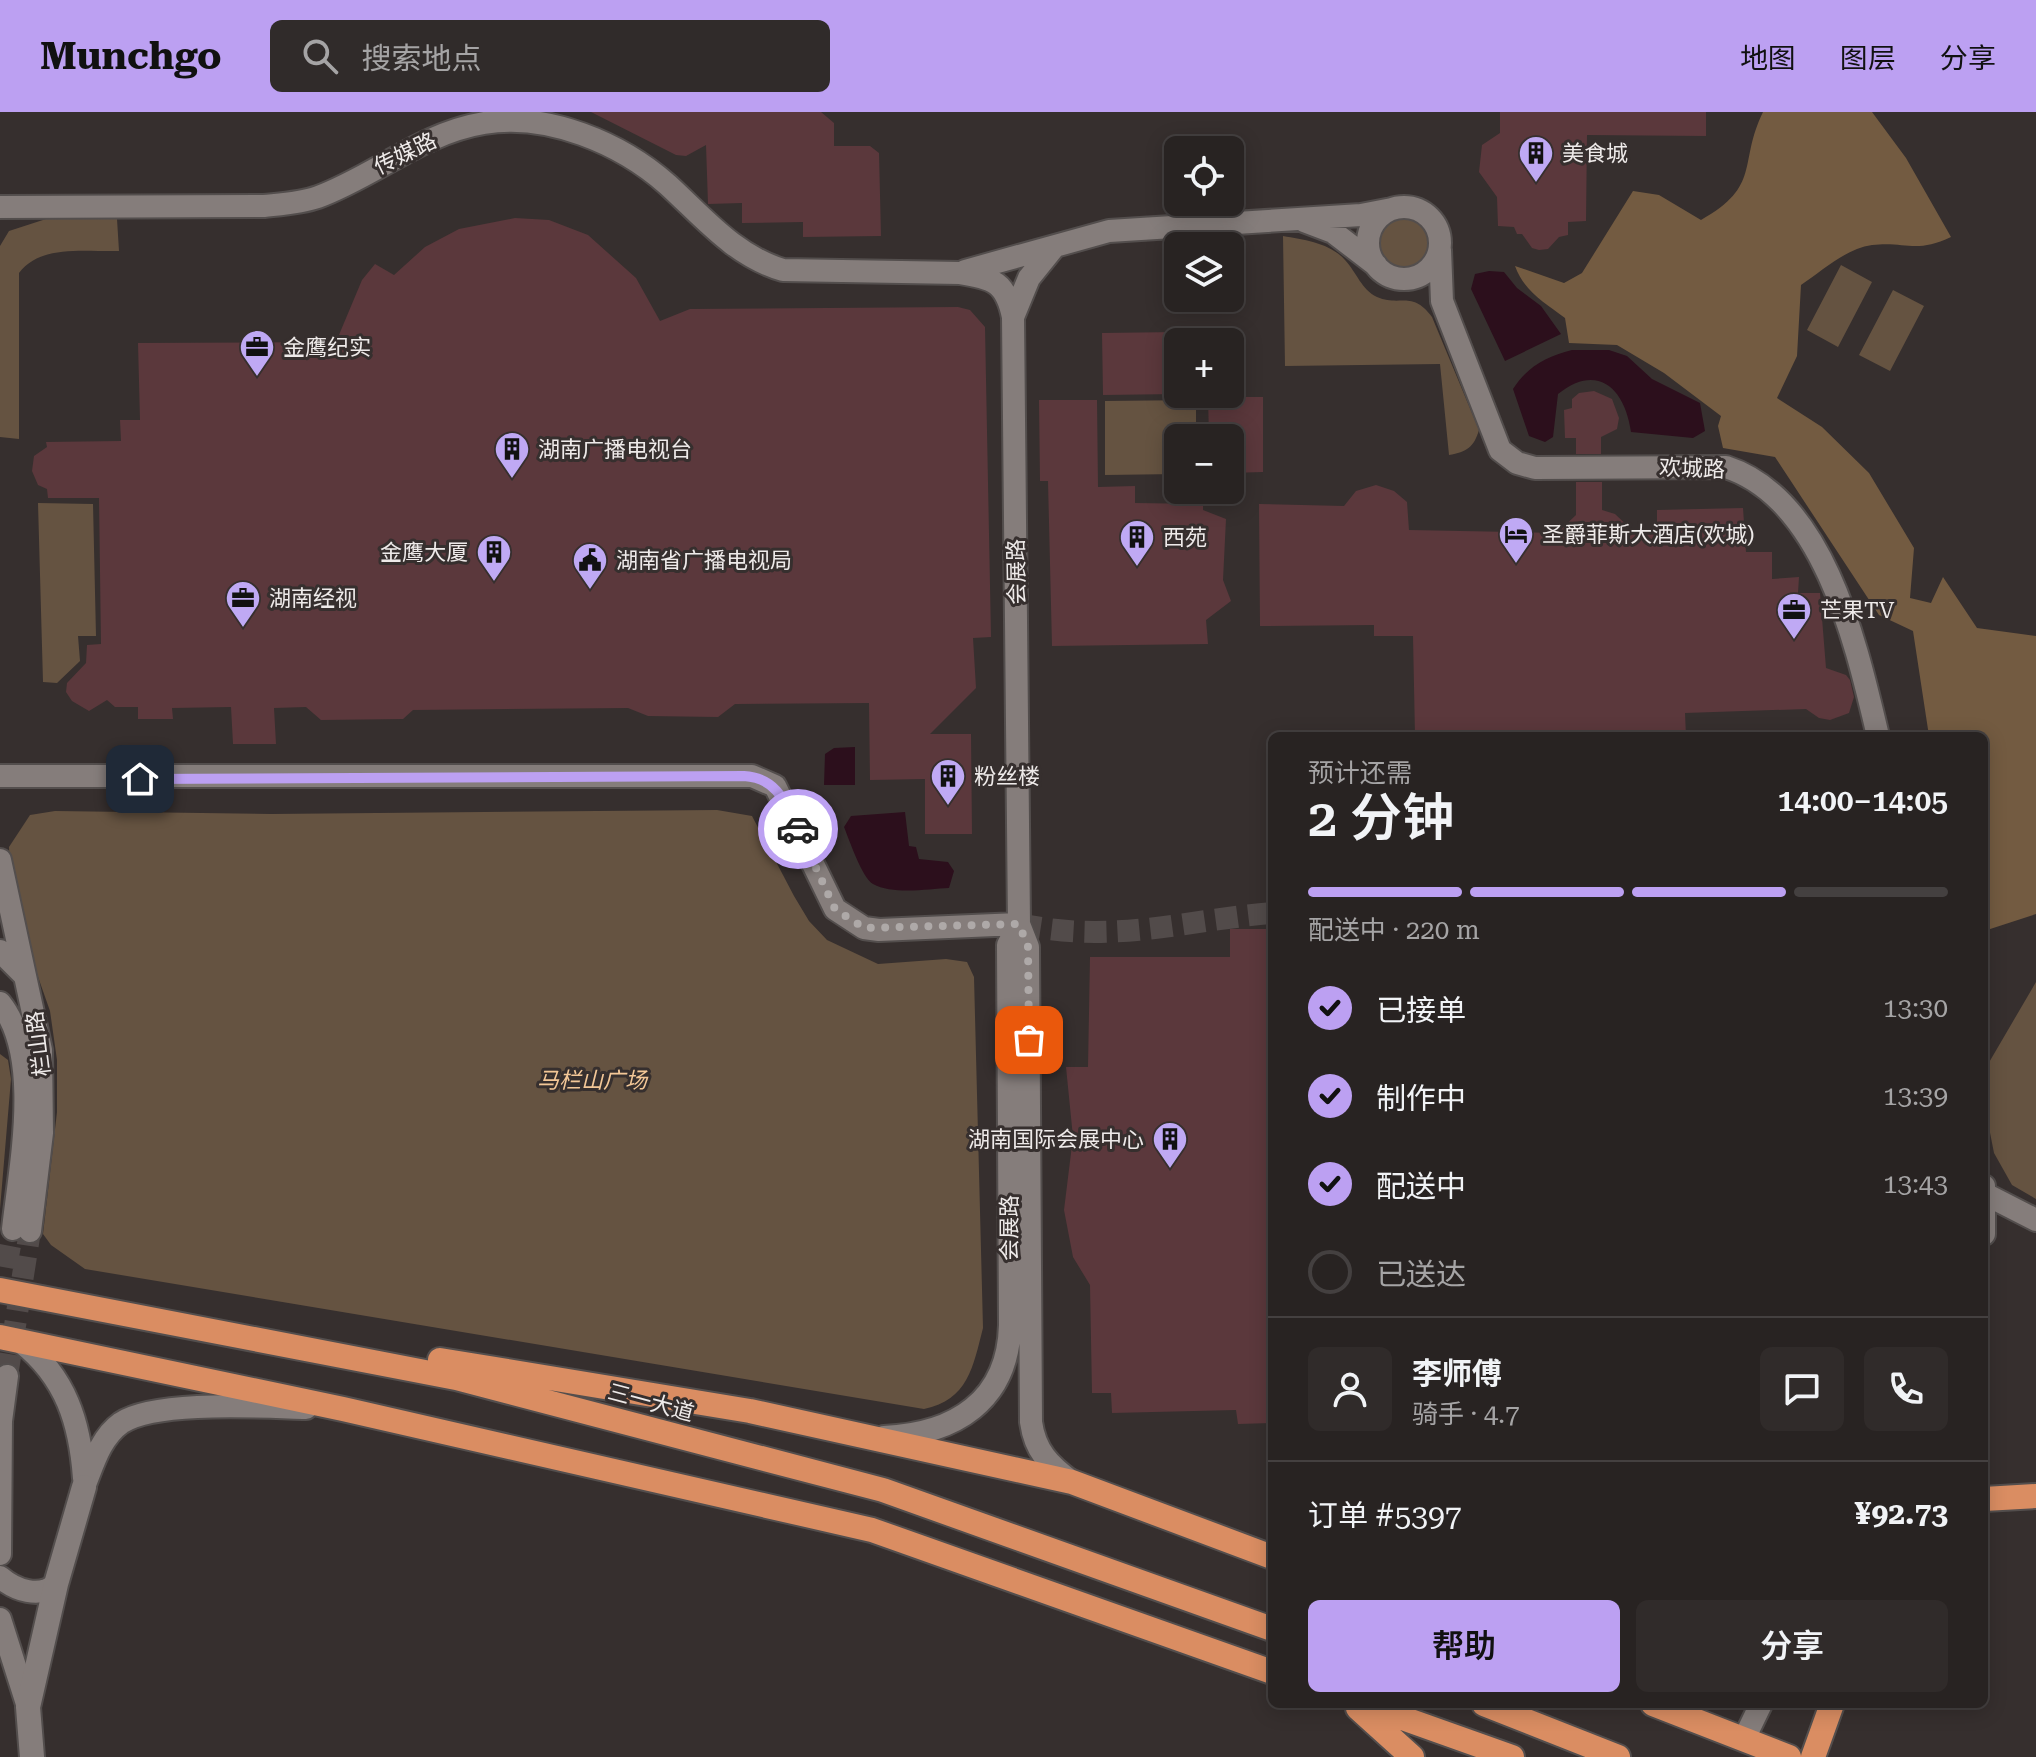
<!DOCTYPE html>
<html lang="zh">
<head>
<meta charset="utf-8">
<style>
  body { margin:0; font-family:"Roboto Serif","Noto Sans SC",serif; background:#302b2a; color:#f1f3f6; height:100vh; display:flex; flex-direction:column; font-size:30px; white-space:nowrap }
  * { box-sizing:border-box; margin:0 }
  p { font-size:26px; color:#a5a4a5 }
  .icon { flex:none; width:44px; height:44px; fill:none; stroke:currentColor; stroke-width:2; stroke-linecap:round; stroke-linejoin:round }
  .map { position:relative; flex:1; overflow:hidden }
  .details { position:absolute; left:1268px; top:620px; width:720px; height:976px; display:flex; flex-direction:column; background:#282322; border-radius:12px; box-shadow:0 4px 20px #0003,0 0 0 2px #444040 }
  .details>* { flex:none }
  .controls { position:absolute; left:1164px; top:24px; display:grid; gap:16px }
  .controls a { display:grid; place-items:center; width:80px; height:80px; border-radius:12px; background:#282322; box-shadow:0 4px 20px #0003,0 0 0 2px #444040; font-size:40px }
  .pin { position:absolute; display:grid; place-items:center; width:68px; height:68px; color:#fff; margin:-34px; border-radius:16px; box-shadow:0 4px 12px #0006 }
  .courier { position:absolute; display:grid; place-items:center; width:80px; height:80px; margin:-40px; border:6px solid #bca0f2; border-radius:50%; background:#fff; color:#222; box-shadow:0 2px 10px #0007 }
  .overview em { font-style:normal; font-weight:600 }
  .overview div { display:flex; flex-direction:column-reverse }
  .overview { display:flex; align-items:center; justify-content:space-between; height:136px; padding:0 40px }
  h1 { font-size:52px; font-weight:600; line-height:60px }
  .bar { display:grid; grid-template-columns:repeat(4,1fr); gap:12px 8px; align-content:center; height:96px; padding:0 40px }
  .bar i { height:10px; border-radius:6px; background:#444040 }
  .bar .selected { background:#bca0f2 }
  .bar p { grid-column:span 4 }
  .line { display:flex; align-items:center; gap:20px; padding:0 40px; border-top:2px solid #444040 }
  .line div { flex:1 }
  .round { display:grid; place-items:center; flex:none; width:84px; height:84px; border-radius:12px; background:#302b2a }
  ol { padding:0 40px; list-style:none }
  li { display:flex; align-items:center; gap:24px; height:88px }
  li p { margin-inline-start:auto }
  li .icon { padding:8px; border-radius:50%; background:#bca0f2; color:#111; stroke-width:4 }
  li:last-child { color:#a5a4a5 }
  li i { width:44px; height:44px; border:4px solid #444040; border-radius:50% }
  .action { display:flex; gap:16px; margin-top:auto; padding:16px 40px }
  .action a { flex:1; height:92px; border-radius:12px; background:#bca0f2; color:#111; font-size:32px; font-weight:600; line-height:92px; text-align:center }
  .action a+a { background:#302b2a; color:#f1f3f6 }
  header { display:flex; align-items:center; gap:48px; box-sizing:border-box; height:112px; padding:0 40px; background:#bca0f2; color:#111 }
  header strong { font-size:38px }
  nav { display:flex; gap:44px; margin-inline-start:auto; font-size:28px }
  .search { width:560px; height:72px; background:#302b2a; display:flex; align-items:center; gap:20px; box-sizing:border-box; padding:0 28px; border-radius:12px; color:#a5a4a5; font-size:30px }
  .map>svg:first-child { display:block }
  .green { fill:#655341 }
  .forest { fill:#735b41 }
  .water { fill:#2c0f1c }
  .building { fill:#5b383c }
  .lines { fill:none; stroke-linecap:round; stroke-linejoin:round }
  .street-tunnel { stroke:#524b4a; stroke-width:22; stroke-dasharray:22 11; stroke-linecap:butt }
  .street-casing { stroke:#534e4d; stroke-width:26 }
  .secondary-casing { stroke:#534e4d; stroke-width:28 }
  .highway-casing { stroke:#534e4d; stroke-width:28 }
  .street { stroke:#857d7b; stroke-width:22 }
  .secondary { stroke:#857d7b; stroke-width:24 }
  .highway { stroke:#da8d62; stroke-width:24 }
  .done { stroke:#aea9a8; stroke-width:8; stroke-dasharray:0 14.4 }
  .route { stroke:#bca0f2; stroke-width:10 }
  .labels { text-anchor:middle; stroke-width:6; stroke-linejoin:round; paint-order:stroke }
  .street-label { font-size:22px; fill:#eeeae9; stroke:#362f2e }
  .poi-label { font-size:22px; fill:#eeeae9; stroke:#362f2e; text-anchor:start }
  .park-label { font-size:22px; font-style:italic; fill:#f3c797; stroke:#362f2e }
</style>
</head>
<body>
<header>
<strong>Munchgo</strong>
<div class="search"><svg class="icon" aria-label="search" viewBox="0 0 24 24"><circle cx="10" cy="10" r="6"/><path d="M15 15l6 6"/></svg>搜索地点</div>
<nav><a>地图</a><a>图层</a><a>分享</a></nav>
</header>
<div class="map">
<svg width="2036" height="1645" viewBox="0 0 2036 1645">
  <rect width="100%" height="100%" fill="#362f2e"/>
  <!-- green -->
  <path class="green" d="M1379 131a25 25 0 1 1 50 0a25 25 0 1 1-50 0Z
    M46,107H117L119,139C85,140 41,132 19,161V327L0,325V134L9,119Z
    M1283,124C1305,128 1330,131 1345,148C1357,161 1361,177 1377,185C1400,195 1412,178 1432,205L1479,318C1474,335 1467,340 1449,343L1440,252L1285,254Z
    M1841,153L1872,170L1838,235L1807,218Z
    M1893,178L1924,194L1890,259L1859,243Z
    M1196,288V326H1178V362L1105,363V289Z
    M38,391L93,392L96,524H78L80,549L57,571L43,570Z
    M717,698L752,704L794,784L809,809L827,828L878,852L946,847L967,850L974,865L983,1216C973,1255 968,1288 924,1297L85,1157L51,1133L43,1122L57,1000V948L50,899L30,842L10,764L9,735L30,703L55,699L271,702Z
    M2036,870V1087L2012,1073L1994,1041L1984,990V959Z
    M0,942L8,948L11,967L0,1097Z"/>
  <!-- forest -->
  <path class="forest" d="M1763,0H1872L1906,46L1951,125C1915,142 1906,129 1872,133C1845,137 1822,159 1801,173L1797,244L1777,286L1822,315L1869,361L1914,436L1910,486L1931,491L1943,465L1977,516L2036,524V802L1984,819V624H1929L1913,519L1879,503L1775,345L1723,336L1718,314L1721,304L1664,261L1617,233L1569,231L1565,206C1544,190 1524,179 1515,154L1564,171L1582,161L1633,79L1659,83L1701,108C1762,74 1738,51 1763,0Z"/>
  <!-- water -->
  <path class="water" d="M1489,159L1504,160L1517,176L1541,194L1561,222L1505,249L1471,177L1475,162Z
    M1572,238H1609L1627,244L1652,267L1700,291L1705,319L1693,326L1631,320C1625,277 1598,250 1558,282L1553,325L1545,330L1529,324L1513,277C1528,254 1546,245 1572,238Z
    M855,635V673H824L825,642L834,636Z
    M905,700L909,734L916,735L919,747L948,750L954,759L949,776C928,777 893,783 873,772C862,766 849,727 844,715L851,704Z"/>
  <!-- building -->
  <path class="building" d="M591,0H821L834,11V34H870L879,41L881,124L803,125V110L742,111V91L708,92L706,33L686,44L676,43Z
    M1500,0H1706V24L1587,23L1586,109L1568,110V123L1559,125L1548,137L1539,138L1532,136L1522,122H1517L1514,115L1498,114L1497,85L1479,60L1482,33L1500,21Z
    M515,106L549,108L588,123L636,166L660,209L690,197L958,195L970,198L985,215L991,525L973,526L976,576L930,622H971L972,722H925V667L870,668L869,591L735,592L718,605L648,604L628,596L413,598L403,607L321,608L306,595L274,596L276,632H233L231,595L172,596L173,607H138V595H115L107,588L89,599L72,589L66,580L67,571L86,551L87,533L101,532L99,386H48L47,377L38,373L32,359L34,344L47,335L46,330L121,329L120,308H140L138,231L336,230L362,168L375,152L394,163L425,135L459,117Z
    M1178,220V282L1103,283L1102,221Z
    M1594,279L1612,287L1619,306L1617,317L1601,325V342H1576V326H1565L1564,298L1572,296V287L1579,281Z
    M1208,285H1263V360L1230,361V326H1209Z
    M1039,288H1097L1098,375L1135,374V391L1203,392V398L1226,407L1223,468L1231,489L1206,508L1208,532L1052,534L1048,369H1040Z
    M1576,370H1602V398L1615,402L1633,419L1657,418V398L1743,396L1746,440H1772V467L1799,465L1798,481H1820L1826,556L1846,563L1850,568L1854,585L1849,601L1830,608L1819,606L1806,597L1685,601L1686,624H1415L1413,524H1374V513L1260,514L1259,392L1344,394L1356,379L1376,373L1394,379L1407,390L1409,418L1557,421L1576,403Z
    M1230,817H1272V1311L1238,1312L1236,1298L1112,1301L1111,1281H1092L1090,1173L1073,1145L1064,1098L1073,1025L1066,955H1088L1090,845H1230Z"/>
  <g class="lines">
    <!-- street-tunnel -->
    <path class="street-tunnel" d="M1019,812C1113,832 1180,809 1272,801
      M0,1188L13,1117
      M7,1264L30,1119"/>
    <!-- street casing -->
    <g class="street-casing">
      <path id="street" d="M0,95L264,94C283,92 301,91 318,85C375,64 422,21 484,11C547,0 621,31 668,73C704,106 735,144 783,158L960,161C993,166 1006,170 1013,205L1019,812L1028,835L1031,1310C1035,1339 1049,1353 1072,1370
        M1368 131a36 36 0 1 1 72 0a36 36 0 1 1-72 0Z
        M1304,109L1333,120L1376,153
        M1440,138L1442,189L1500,338L1517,351L1535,356L1726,355C1825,387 1857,536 1878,624
        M965,159L1109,119L1361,103L1392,97
        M1013,205L1029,166L1054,135
        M0,664H752L775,674L835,797L864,816L879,818L1019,812
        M0,748L41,938L42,1021L30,1119
        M0,839L25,864
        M0,891C43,944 20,1053 13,1117
        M1984,1074V1122
        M1987,1083L2036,1108
        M21,1230C66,1265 80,1311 84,1366
        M884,1325C955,1322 1008,1289 1010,1213L1008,833L1019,812
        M84,1375C93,1353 100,1326 121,1311C155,1288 264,1295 306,1296
        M0,1442L1,1309L7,1264
        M0,1465C15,1478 40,1487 56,1472
        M0,1507L28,1595
        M1744,1627L1761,1592"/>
    </g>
    <!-- secondary casing -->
    <g class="secondary-casing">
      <path id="secondary" d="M32,1645L28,1595L56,1472L84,1375"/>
    </g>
    <!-- highway casing -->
    <g class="highway-casing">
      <path id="highway" d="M0,1178L456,1266L883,1378L1272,1517
        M0,1225L343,1297L872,1418L1272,1560
        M440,1248L750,1299L1072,1370L1272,1445
        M1984,1387L2036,1384
        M1363,1592L1512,1645
        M1484,1592L1618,1645
        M1653,1592L1789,1645
        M1358,1596L1412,1645
        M1813,1645L1832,1592"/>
    </g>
    <!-- street -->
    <use href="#street" class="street"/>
    <!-- secondary -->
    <use href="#secondary" class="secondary"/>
    <!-- highway -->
    <use href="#highway" class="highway"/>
  </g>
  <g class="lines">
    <!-- done -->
    <path class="done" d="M798,717L835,797L864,816L1019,812L1028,835L1029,928"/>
    <!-- route -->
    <path class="route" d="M140,667L744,664C777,666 785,690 798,717"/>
  </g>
  <!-- icons -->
  <defs>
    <g id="building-pin" transform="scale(1.8)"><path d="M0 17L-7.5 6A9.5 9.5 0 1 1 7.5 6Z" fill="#bfa9f4" stroke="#362f2e"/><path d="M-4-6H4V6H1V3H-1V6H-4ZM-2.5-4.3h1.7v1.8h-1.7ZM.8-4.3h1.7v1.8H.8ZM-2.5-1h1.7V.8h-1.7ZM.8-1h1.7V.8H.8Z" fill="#111"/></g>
    <g id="office-pin" transform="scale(1.8)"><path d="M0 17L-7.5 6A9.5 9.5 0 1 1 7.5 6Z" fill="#bfa9f4" stroke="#362f2e"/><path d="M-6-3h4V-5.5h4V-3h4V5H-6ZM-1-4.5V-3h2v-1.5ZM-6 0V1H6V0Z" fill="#111"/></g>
    <g id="hotel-pin" transform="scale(1.8)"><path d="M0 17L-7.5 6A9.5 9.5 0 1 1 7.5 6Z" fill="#bfa9f4" stroke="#362f2e"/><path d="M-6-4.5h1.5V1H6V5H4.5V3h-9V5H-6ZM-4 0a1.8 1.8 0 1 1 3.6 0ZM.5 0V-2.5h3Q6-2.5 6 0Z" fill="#111"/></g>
    <g id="civic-pin" transform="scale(1.8)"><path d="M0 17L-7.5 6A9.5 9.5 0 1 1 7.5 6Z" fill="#bfa9f4" stroke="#362f2e"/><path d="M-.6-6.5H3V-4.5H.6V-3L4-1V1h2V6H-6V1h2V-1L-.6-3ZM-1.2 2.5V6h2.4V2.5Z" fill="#111"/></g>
  </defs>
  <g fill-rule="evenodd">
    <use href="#building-pin" x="1536" y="41"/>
    <use href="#office-pin" x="257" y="235"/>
    <use href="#building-pin" x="512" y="337"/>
    <use href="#hotel-pin" x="1516" y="422"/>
    <use href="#building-pin" x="1137" y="425"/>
    <use href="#building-pin" x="494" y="440"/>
    <use href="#civic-pin" x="590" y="448"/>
    <use href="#office-pin" x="243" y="486"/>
    <use href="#office-pin" x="1794" y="498"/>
    <use href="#building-pin" x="948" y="664"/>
    <use href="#building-pin" x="1170" y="1027"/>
  </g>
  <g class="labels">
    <!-- street labels -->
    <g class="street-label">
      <text transform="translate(405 41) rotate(-26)" y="8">传媒路</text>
      <text transform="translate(1692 356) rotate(2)" y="8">欢城路</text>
      <text transform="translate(1016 460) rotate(-91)" y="8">会展路</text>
      <text transform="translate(38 932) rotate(-97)" y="8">栏山路</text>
      <text transform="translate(1009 1116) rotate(-90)" y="8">会展路</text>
      <text transform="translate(651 1290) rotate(15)" y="8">三一大道</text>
    </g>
    <!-- poi labels -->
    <g class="poi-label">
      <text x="1562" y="49">美食城</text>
      <text x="283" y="243">金鹰纪实</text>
      <text x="538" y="345">湖南广播电视台</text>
      <text x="1542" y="430">圣爵菲斯大酒店(欢城)</text>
      <text x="1163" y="433">西苑</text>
      <text x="468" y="448" text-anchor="end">金鹰大厦</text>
      <text x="616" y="456">湖南省广播电视局</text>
      <text x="269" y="494">湖南经视</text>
      <text x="1820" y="506">芒果TV</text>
      <text x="974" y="672">粉丝楼</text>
      <text x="1144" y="1035" text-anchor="end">湖南国际会展中心</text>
    </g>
    <!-- park labels -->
    <g class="park-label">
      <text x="592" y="976">马栏山广场</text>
    </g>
  </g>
</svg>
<div class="controls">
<a><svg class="icon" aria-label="locate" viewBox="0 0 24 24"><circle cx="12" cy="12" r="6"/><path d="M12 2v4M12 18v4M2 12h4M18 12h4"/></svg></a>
<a><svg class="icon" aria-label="layers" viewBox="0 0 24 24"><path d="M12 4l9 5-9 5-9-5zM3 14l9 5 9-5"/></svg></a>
<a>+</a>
<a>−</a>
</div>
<div class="pin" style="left:1029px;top:928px;background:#ea580c"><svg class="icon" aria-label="bag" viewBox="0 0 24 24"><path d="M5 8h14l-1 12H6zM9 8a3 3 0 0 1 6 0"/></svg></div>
<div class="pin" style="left:140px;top:667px;background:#1f2937"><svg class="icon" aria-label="home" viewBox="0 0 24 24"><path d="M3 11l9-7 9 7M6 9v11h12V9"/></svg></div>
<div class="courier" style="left:798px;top:717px"><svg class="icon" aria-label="car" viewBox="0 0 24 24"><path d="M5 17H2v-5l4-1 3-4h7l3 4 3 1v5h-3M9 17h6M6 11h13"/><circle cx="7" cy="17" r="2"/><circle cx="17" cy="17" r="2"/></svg></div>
<section class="details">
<div class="overview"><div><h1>2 分钟</h1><p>预计还需</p></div><em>14:00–14:05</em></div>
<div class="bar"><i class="selected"></i><i class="selected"></i><i class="selected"></i><i></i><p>配送中 · 220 m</p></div>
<ol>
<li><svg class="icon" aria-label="check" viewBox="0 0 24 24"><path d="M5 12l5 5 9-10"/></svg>已接单<p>13:30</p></li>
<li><svg class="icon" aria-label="check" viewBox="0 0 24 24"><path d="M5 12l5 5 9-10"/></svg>制作中<p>13:39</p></li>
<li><svg class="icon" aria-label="check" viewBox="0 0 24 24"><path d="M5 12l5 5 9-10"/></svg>配送中<p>13:43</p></li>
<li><i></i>已送达</li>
</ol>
<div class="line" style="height:144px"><a class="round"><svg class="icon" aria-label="person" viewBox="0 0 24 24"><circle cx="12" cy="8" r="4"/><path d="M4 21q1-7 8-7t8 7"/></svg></a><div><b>李师傅</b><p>骑手 · 4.7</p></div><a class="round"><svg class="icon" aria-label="chat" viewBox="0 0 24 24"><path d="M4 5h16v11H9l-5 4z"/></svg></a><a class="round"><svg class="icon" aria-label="phone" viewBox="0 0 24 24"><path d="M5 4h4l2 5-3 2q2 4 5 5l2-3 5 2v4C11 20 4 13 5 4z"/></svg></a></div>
<div class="line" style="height:104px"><div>订单 #5397</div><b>¥92.73</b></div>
<div class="action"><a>帮助</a><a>分享</a></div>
</section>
</div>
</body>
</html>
